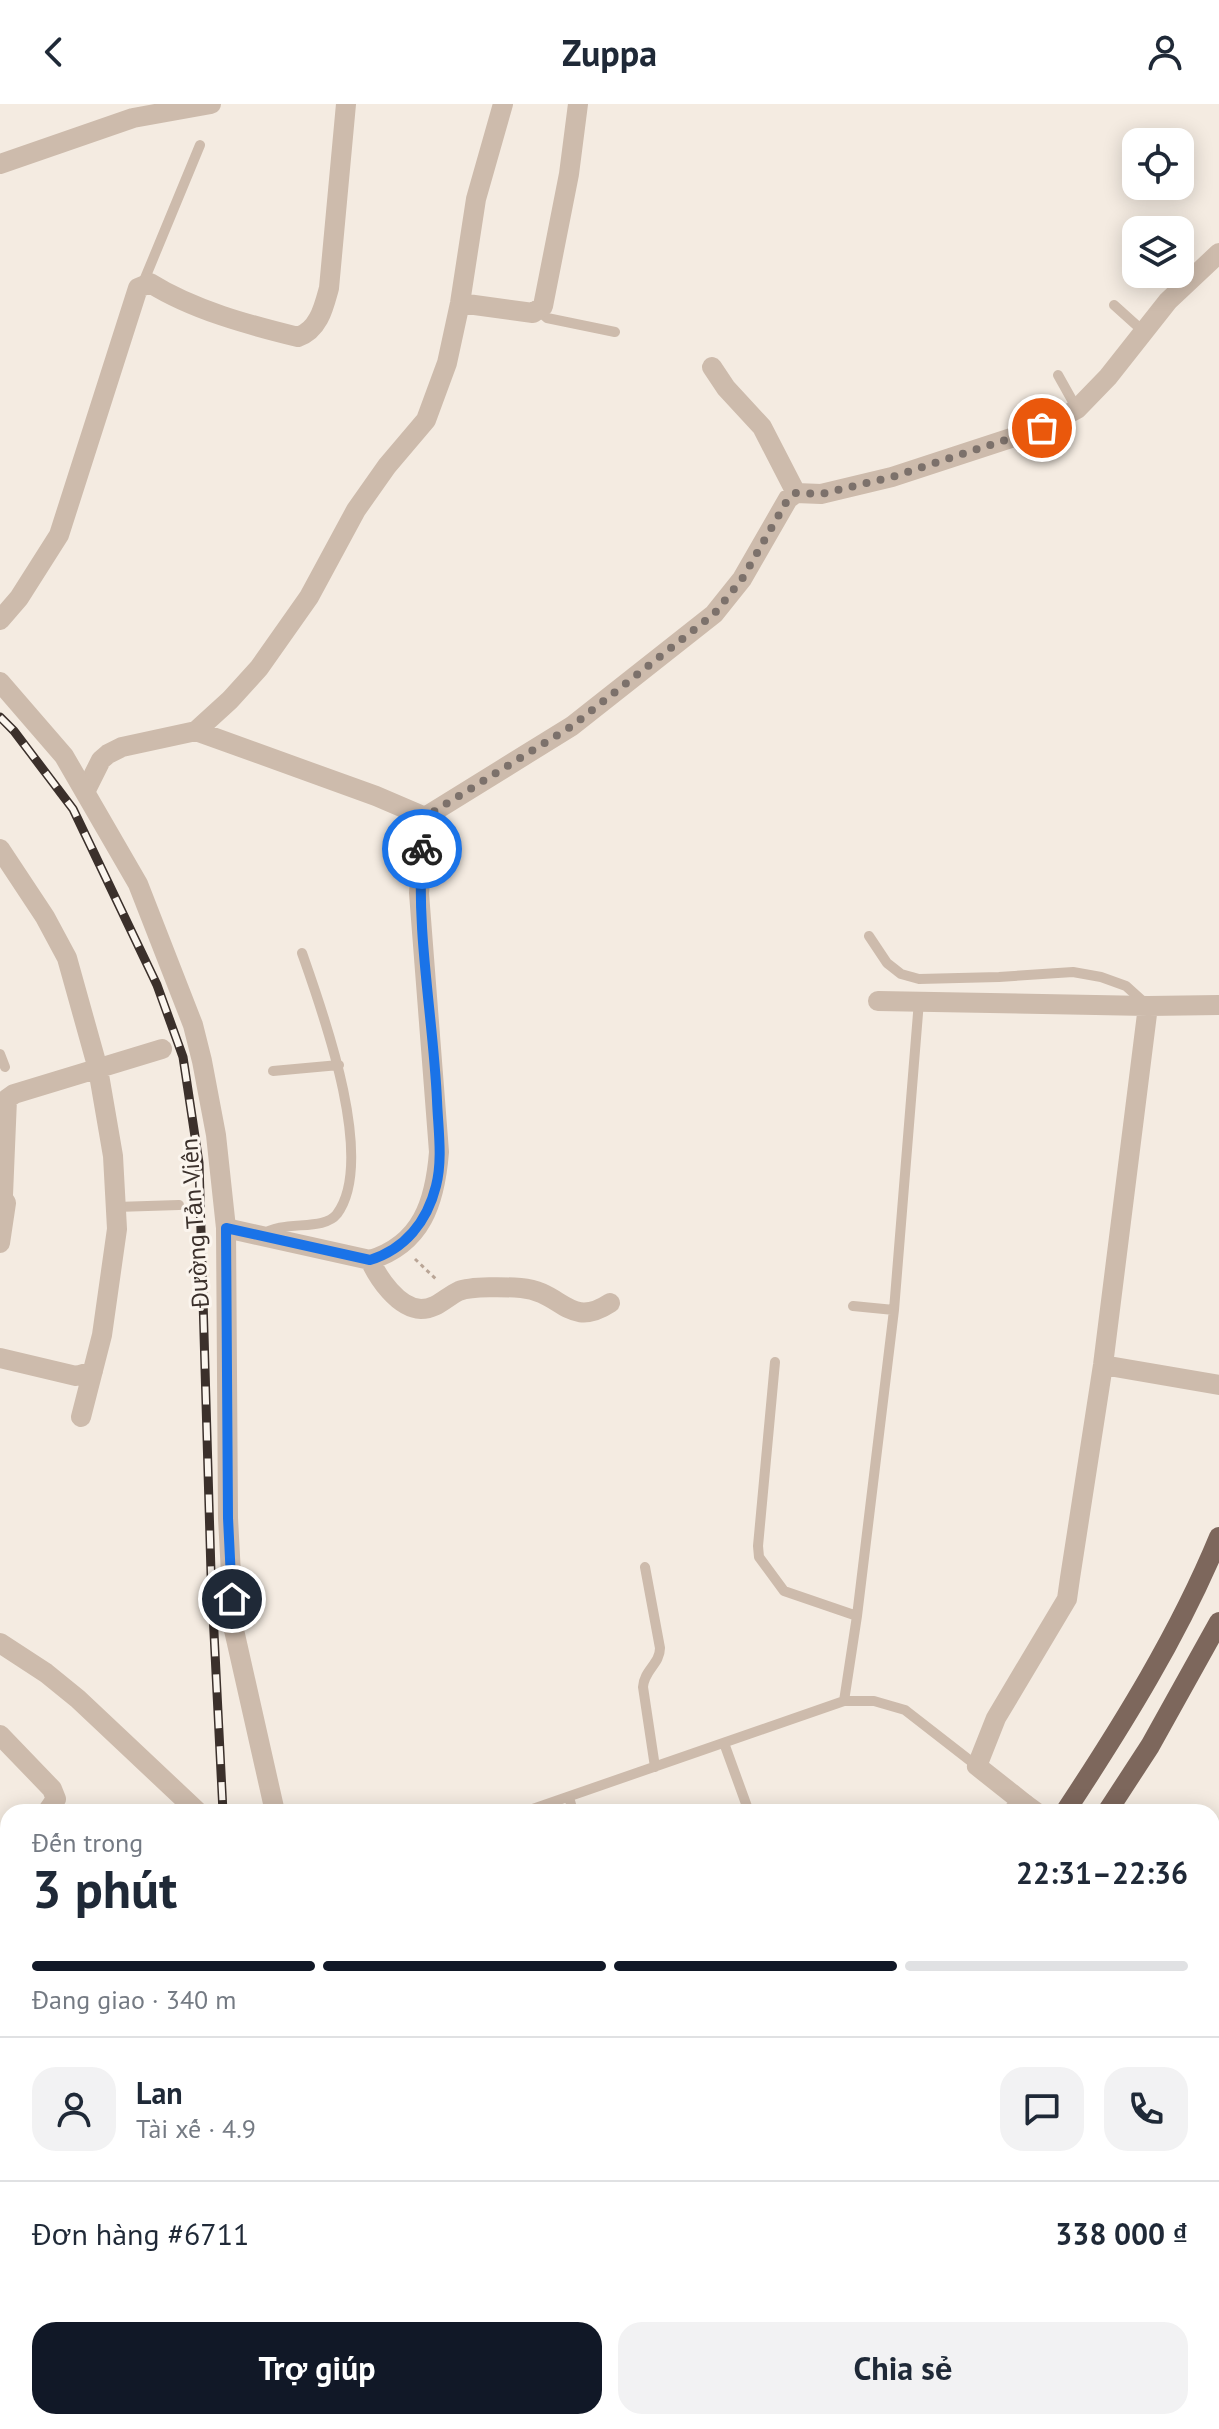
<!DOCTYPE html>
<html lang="vi">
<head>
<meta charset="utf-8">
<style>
  body { margin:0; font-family:"PT Sans",sans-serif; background:#f2f2f3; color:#1f2937; height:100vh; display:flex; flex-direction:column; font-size:30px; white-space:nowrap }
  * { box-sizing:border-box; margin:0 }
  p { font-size:26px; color:#747a83 }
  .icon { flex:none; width:44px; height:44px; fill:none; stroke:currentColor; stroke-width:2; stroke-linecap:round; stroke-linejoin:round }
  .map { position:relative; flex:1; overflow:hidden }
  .sheet { position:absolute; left:0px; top:1700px; width:1220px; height:626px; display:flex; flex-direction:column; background:#fff; border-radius:24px 24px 0 0; box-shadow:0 4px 20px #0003 }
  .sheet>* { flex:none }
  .tools { position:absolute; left:1122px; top:24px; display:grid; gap:16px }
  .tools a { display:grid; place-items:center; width:72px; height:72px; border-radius:16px; background:#fff; box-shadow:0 4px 20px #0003; font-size:40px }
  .pin { position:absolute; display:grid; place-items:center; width:68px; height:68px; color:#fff; margin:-34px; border:4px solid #fff; border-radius:50%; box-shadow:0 2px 8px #0007 }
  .courier { position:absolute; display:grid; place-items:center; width:80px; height:80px; margin:-40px; border:6px solid #1a73e8; border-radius:50%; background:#fff; color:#222; box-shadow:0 2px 10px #0007 }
  .headline em { font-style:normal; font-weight:700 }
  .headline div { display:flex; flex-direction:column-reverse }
  .headline { display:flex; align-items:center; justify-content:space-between; height:136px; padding:0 32px }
  h1 { font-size:52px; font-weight:700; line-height:60px }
  .bar { display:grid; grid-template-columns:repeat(4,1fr); gap:12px 8px; align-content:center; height:96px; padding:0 32px }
  .bar i { height:10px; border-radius:6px; background:#e0e1e3 }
  .bar .on { background:#111827 }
  .bar p { grid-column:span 4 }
  .line { display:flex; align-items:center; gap:20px; padding:0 32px; border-top:2px solid #e0e1e3 }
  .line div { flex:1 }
  .round { display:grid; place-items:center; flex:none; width:84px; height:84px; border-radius:24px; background:#f2f2f3 }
  .action { display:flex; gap:16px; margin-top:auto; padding:16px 32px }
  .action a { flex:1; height:92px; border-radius:24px; background:#111827; color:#fff; font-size:32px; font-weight:700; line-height:92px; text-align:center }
  .action a+a { background:#f2f2f3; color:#1f2937 }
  header { display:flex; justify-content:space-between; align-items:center; height:104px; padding:0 32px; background:#fff; font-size:36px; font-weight:700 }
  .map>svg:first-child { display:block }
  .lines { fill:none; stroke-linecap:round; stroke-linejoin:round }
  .path { stroke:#b9a596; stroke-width:3; stroke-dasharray:4 4; stroke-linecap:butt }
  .service { stroke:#cdbbac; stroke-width:10 }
  .minor { stroke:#cdbbac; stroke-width:20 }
  .tertiary { stroke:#cdbbac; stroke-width:20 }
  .primary { stroke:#7d675c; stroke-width:20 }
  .rail-casing { stroke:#3b302b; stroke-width:9 }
  .rail { stroke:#fbf5ee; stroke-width:6; stroke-dasharray:18; stroke-linecap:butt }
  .done { stroke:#7c716b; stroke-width:8; stroke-dasharray:0 14.4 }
  .route { stroke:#1a73e8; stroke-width:10 }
  .labels { text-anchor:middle; stroke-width:6; stroke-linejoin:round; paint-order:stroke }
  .street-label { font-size:24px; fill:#3b302b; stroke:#fbf5ee }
</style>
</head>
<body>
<header><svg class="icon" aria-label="back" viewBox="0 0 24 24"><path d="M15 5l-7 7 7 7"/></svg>Zuppa<svg class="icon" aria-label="person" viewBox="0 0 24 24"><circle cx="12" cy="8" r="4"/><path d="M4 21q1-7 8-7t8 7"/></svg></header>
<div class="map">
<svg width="1219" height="2325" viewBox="0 0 1219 2325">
  <rect width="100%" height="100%" fill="#f4ebe1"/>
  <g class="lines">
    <!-- path -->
    <path class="path" d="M415,1155L438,1177"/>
    <!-- service -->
    <path class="service" d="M143,179L200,41
      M1114,201L1144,228
      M539,207L547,214L615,228
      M1058,271L1077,305
      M869,832L887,859L901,870L919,875L999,873L1073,868L1101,873L1126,882L1147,901
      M0,950L5,963
      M273,967L339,961
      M116,1103L179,1101
      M262,1131C283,1115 323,1128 337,1110C377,1056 322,906 302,849
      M853,1202L894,1206
      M775,1258L758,1442L759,1453L784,1487L857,1512
      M645,1463L660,1544C660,1560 644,1566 643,1583L655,1663
      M844,1597L857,1512L894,1206L919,897
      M724,1639L749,1708
      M569,1693L573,1708
      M524,1708L844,1597H874L905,1606L977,1662
      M1086,2318L1089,2325
      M1010,2325L1023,2318"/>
    <!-- minor -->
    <path class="minor" d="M0,60L133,14L211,0
      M460,199L533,209L543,202L569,70L578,0
      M712,263L726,284L762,323L796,389
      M0,516L19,494L59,431L138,184L150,179C193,206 249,221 298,233C319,226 324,202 329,184L346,0
      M196,627L230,596L259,564L309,493L356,406L387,362L426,316L447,259L460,199L476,95L503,0
      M86,686L101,656L108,650L122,643L196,627L376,692L425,713L572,622L714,510L742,475L788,395L796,389L821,390L892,373L1042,324L1077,305L1108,273L1168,197L1219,149
      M0,745L45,813L67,854L98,965L113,1052L117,1125L102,1231L81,1313
      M878,897L1148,902
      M0,1089L6,1099L0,1139
      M3,1091L7,995L14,990L162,945
      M226,1124L370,1156C422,1140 435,1098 439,1048L419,789L425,713
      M370,1156C378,1174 398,1204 421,1205C437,1205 446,1193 459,1187C471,1182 507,1183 521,1184C562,1187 569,1226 610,1199
      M0,1254L76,1272L93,1267
      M1103,1261L1219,1281
      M0,1539L46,1569L78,1595L198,1708
      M0,1631L52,1685L56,1695L47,1708
      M1025,1700L977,1662L996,1614L1067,1495L1070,1474L1103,1261L1148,902L1219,901
      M0,1864L8,1869
      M1212,1985L1219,1989
      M0,2147L8,2154
      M183,2318L191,2325
      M739,2318L746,2325
      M885,2318L886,2325
      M318,2325L319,2318"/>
    <!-- tertiary -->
    <path class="tertiary" d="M0,578L64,652L138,780L193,921L202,957L216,1031L226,1124L228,1414L234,1526L275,1708
      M1012,1708L1025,1700L1036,1708
      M1212,1800L1219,1804
      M0,2009L8,2001"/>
    <!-- primary -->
    <path class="primary" d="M1065,1708C1123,1620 1179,1530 1219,1433
      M1107,1708L1150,1642L1219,1518
      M574,2325L580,2318
      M621,2325L627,2318"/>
    <!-- rail casing -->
    <g class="rail-casing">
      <path id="rail" d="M0,613L14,627L73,705L157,881L183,953L199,1059L211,1469L223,1708
        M304,2325L305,2318"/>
    </g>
    <!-- rail -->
    <use href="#rail" class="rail"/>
  </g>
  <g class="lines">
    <!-- done -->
    <path class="done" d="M422,745L425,713L572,622L714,510L742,475L788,395L796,389L821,390L892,373L1042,324"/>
    <!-- route -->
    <path class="route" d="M232,1495L228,1414L226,1124L370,1156C405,1145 427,1118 436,1082C443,1055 438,1024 437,996C433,912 416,829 422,745"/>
  </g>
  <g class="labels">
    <!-- street labels -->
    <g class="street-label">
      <text transform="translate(195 1119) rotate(-94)" y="8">Đường Tản Viên</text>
    </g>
  </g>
</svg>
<div class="tools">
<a><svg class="icon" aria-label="locate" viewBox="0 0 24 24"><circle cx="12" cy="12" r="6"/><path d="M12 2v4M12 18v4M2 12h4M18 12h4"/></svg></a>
<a><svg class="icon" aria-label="layers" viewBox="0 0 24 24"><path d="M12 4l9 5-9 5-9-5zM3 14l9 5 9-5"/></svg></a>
</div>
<div class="pin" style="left:1042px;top:324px;background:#ea580c"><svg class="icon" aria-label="bag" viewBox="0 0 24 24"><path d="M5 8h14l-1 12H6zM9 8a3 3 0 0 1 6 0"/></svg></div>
<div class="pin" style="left:232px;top:1495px;background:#1f2937"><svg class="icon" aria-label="home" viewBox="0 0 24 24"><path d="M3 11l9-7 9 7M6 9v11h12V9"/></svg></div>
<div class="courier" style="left:422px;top:745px"><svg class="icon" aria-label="bike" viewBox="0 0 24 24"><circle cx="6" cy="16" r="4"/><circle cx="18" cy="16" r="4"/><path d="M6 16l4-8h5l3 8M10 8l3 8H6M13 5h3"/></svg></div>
<section class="sheet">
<div class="headline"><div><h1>3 phút</h1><p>Đến trong</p></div><em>22:31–22:36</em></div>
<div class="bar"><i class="on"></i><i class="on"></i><i class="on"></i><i></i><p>Đang giao · 340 m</p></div>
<div class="line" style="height:144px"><a class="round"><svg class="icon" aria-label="person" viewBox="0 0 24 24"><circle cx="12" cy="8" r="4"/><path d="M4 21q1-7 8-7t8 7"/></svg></a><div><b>Lan</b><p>Tài xế · 4.9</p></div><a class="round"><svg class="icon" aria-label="chat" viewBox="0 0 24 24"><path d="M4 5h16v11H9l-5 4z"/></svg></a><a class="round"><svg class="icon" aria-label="phone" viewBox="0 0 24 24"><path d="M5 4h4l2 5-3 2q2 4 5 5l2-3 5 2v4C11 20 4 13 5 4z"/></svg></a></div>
<div class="line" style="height:104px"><div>Đơn hàng #6711</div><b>338 000 ₫</b></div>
<div class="action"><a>Trợ giúp</a><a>Chia sẻ</a></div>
</section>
</div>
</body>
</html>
